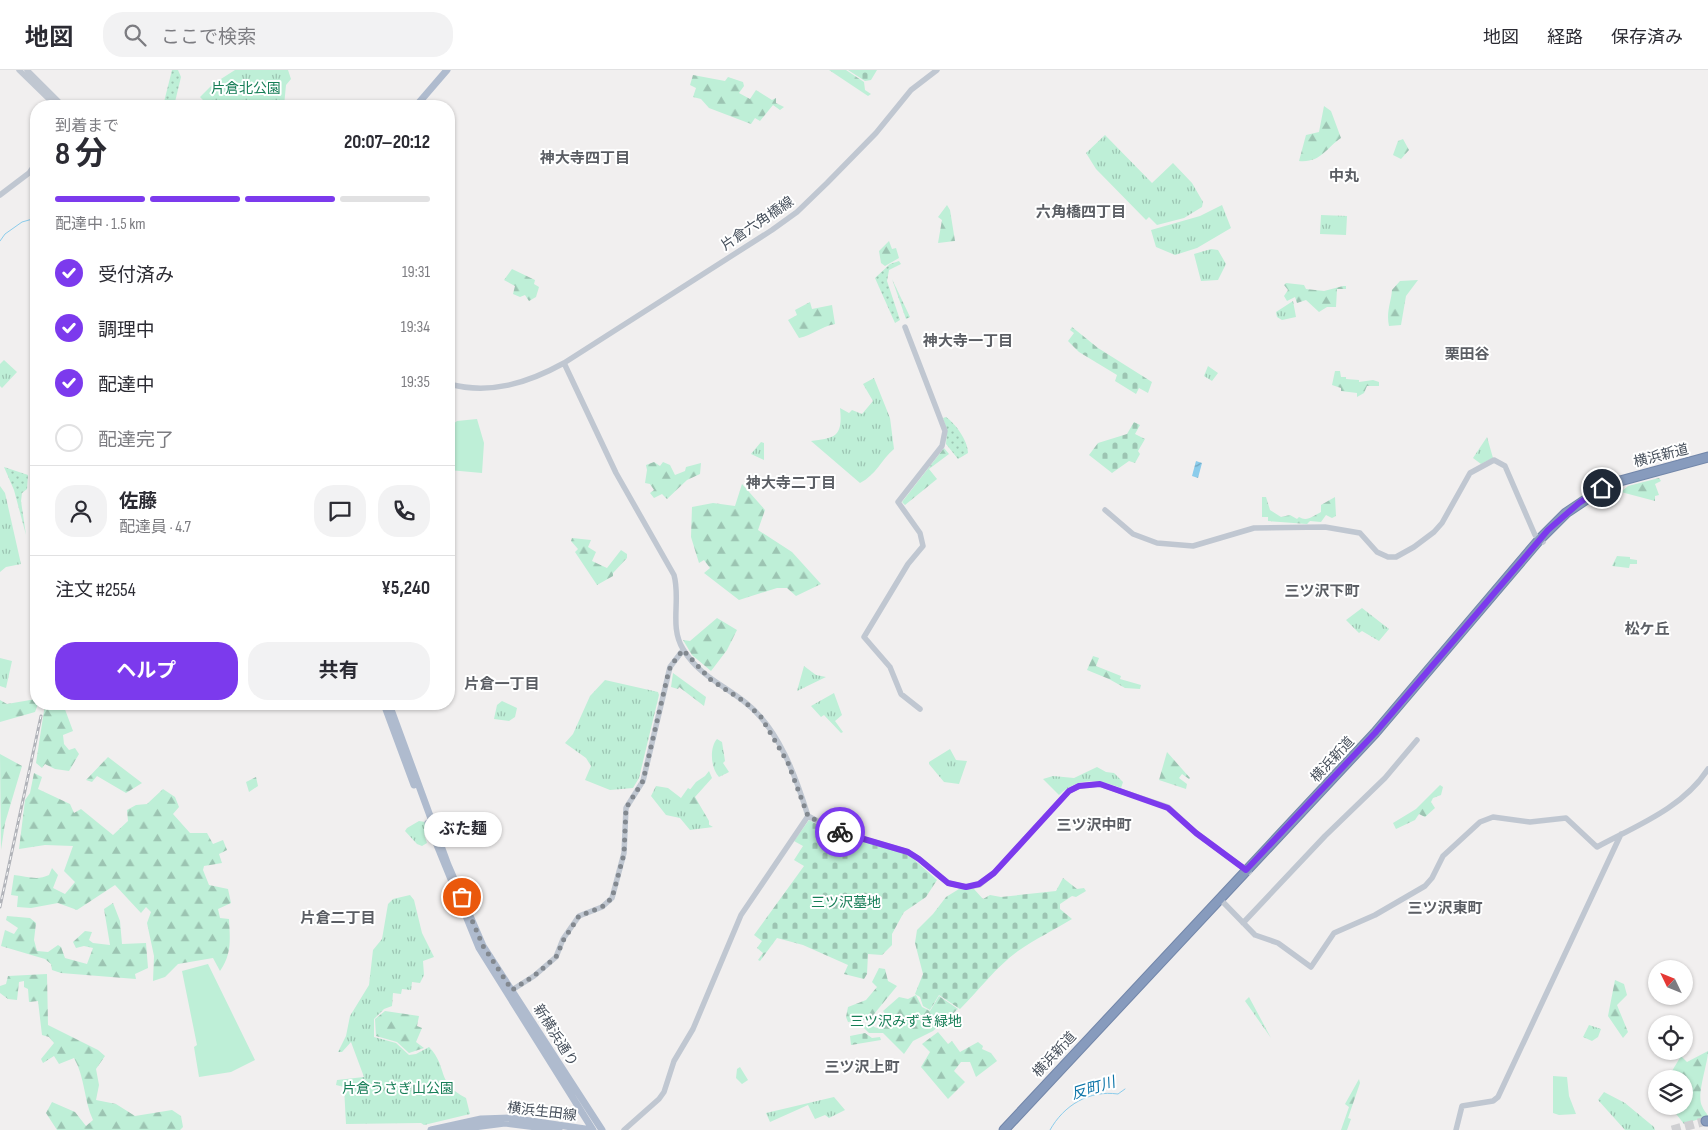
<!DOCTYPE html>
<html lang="ja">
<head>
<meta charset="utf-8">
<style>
  body { margin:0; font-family:"Sofia Sans Condensed","Noto Sans JP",sans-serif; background:#f2f2f3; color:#2b2b33; height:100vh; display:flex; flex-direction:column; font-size:19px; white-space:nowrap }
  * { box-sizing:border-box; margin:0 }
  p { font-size:16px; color:#7c7c81 }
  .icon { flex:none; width:28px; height:28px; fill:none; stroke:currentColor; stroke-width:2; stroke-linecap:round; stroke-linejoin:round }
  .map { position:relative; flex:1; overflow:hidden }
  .side { position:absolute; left:30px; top:30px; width:425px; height:610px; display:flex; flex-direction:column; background:#fff; border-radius:20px; box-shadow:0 1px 4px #0004 }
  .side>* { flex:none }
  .needle { width:32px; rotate:313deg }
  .tools { position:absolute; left:1648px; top:890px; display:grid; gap:10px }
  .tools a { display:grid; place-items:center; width:45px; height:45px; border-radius:50%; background:#fff; box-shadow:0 1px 4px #0004; font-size:25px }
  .pin { position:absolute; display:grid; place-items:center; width:42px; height:42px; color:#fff; margin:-21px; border:2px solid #fff; border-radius:50%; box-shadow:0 1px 5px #0007 }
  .courier { position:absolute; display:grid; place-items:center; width:50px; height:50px; margin:-25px; border:4px solid #7c3aed; border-radius:50%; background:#fff; color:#222; box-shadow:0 1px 6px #0007 }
  .bubble { position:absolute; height:35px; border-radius:18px; background:#fff; box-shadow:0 1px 4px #0004; font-size:16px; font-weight:700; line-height:35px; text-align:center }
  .overview em { font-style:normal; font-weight:700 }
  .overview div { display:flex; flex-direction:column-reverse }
  .overview { display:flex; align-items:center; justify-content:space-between; height:85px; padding:0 25px }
  h1 { font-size:32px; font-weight:700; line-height:38px }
  .bar { display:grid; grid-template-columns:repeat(4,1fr); gap:8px 5px; align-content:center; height:60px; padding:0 25px }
  .bar i { height:6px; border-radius:4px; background:#e1e1e2 }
  .bar .selected { background:#7c3aed }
  .bar p { grid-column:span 4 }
  .line { display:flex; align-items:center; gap:12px; padding:0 25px; border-top:1px solid #e1e1e2 }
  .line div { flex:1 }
  .round { display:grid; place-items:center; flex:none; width:52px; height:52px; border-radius:20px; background:#f2f2f3 }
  ol { padding:0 25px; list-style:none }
  li { display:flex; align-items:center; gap:15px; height:55px }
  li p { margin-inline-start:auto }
  li .icon { padding:5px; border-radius:50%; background:#7c3aed; color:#fff; stroke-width:4 }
  li:last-child { color:#7c7c81 }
  li i { width:28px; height:28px; border:2px solid #e1e1e2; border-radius:50% }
  .cta { display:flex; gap:10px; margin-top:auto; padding:10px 25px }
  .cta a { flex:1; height:58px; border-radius:20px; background:#7c3aed; color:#fff; font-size:20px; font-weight:700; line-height:58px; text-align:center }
  .cta a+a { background:#f2f2f3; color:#2b2b33 }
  header { display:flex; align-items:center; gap:30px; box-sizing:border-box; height:70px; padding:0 25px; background:#fff; border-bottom:1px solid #e1e1e2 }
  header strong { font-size:24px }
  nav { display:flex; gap:28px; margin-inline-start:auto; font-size:18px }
  .search { width:350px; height:45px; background:#f2f2f3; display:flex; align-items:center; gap:12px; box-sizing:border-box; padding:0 18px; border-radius:20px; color:#7c7c81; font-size:19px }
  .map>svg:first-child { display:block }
  .grass { fill:url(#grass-dots) }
  .forest { fill:url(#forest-firs) }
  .cemetery { fill:url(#cemetery-stones) }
  .park { fill:url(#park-tufts) }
  .pitch { fill:#beefd7 }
  .water { fill:url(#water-waves) }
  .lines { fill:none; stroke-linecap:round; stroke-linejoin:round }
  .stream { stroke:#8bcceb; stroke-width:1 }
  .highway-tunnel { stroke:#cfcfd2; stroke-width:9; stroke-dasharray:9 4.5; stroke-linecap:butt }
  .highway-casing { stroke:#7286a9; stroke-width:11 }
  .minor { stroke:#c0c7d1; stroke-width:5.5 }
  .major { stroke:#afbbce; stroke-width:7 }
  .highway { stroke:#879bbd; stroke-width:9 }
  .rail-casing { stroke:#b1b3b9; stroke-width:3 }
  .rail { stroke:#fff; stroke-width:1; stroke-dasharray:4; stroke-linecap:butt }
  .done { stroke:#82888f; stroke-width:5; stroke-dasharray:0 9 }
  .route { stroke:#7c3aed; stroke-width:6 }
  .labels { text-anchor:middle; stroke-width:4; stroke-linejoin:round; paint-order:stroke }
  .park-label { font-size:14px; fill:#177e57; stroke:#fff }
  .street-label { font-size:14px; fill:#47505c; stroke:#fff }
  .neighbourhood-label { font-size:15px; font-weight:bold; fill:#5b5e64; stroke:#fff }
  .water-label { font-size:15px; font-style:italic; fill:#0d75a9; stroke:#fff }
</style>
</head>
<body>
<header>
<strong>地図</strong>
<div class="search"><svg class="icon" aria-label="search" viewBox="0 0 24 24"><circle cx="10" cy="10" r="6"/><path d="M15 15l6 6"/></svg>ここで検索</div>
<nav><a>地図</a><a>経路</a><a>保存済み</a></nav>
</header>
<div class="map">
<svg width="1708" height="1060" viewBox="0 0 1708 1060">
  <defs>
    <pattern id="grass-dots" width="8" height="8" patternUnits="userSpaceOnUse" patternTransform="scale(1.25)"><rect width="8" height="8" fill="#beefd7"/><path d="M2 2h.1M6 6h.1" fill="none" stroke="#9cc4b2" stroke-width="1.8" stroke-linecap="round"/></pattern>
    <pattern id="forest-firs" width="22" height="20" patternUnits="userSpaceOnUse" patternTransform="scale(1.25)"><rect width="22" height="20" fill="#beefd7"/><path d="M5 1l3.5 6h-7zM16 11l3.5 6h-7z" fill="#9cc4b2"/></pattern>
    <pattern id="cemetery-stones" width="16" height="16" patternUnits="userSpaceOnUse" patternTransform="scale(1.25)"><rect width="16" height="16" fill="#beefd7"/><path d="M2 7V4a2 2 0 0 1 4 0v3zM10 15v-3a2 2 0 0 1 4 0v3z" fill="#9cc4b2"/></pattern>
    <pattern id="park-tufts" width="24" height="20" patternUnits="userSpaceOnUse" patternTransform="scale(1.25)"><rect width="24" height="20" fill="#beefd7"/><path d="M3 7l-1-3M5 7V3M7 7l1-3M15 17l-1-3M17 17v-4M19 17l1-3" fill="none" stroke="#9cc4b2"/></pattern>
    <pattern id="water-waves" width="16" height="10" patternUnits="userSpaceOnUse" patternTransform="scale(1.25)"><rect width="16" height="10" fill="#8bcceb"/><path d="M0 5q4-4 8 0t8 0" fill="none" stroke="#73a8c2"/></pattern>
  </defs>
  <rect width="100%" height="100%" fill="#f1efef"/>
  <!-- grass -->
  <path class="grass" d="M172,0H178L181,7L174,36H163Z
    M899,191L901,194L889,200L887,211L900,250L895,253L875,208L890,194Z
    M892,209L910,247L906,249Z
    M946,347C956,354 968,371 968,383L958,389L946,374L947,360L943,348Z
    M4,397L28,405L27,419L22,423L21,431L26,465L14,420Z"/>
  <!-- forest -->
  <path class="forest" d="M829,0H846L864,12L865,20L871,24L868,26Z
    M693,5L725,11L728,7L743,12L744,16L739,23L750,29L756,20L772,30L776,28V33L784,37L780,40L773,35L760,51L755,48L751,54L709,38L701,29L693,27L696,18L690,15Z
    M1324,36L1331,41L1341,68C1326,78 1321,93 1299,91L1306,65L1319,62Z
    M1403,69L1409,80L1401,89L1393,85L1398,71Z
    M947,135L950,140L955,171L938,173L942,150L938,147Z
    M889,171L892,179L896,178L899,188L885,196L881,193L879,181Z
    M512,199L535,210L534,214L539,217L536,227L529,231L525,225L520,227L513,224L515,216L504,210Z
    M1418,210L1406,226L1401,255L1389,256C1386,242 1391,233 1392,220L1400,211Z
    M1286,213L1304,215L1306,219L1324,221L1343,216H1346V219H1337L1336,237H1327L1319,242L1306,230L1297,233L1295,227L1287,231L1284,226L1288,220L1284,215Z
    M810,232L812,239L832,235L835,254C820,257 813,265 799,268L788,250L797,245L795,240Z
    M1335,301H1340L1341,307H1346V309L1359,310V312L1373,310L1379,312V316H1367L1364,323L1357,327V323L1341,321V318L1332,315Z
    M944,378L949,384L929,399L937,409L905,435L902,432Z
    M654,392L660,396L663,392L670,395L675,405L685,401L686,397L701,393L700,404L687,410L667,429L662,424L654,428L650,423L654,420L650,414L645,413L647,400L646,395Z
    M36,402V424L30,423L32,405Z
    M1659,408L1661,411L1655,414L1659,425L1655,426V431L1621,422L1628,416Z
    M742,414L765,440L758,460L792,482L821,514L796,526L787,518H777L739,530L704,503L710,498L704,490L699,493L691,467L692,437L713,433L735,436Z
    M1262,427H1266L1270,440L1281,447L1290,445L1297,449L1299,447C1307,452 1313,446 1321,442V435L1335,427L1336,446L1332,448L1326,445L1321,452L1310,451L1307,454L1268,451V447H1262Z
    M572,468L591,470L588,477L596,482L592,491L607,498L621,480L627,484V488L613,503V506L597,515L575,482L578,479L571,471Z
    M717,548L737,560L727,580L711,601L692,585L683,570L690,571Z
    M1093,586L1099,588L1096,596L1121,606L1120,609L1141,615L1140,619L1125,618L1109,609L1087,600Z
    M673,603L706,627L704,636L679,617L678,619L671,617Z
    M36,629L38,634L35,642L0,652V630L7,634Z
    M45,634H63L73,661L63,665L64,674L69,680L75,678L79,684L69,701L55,699L45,694L42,698L36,693Z
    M1167,682L1190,708L1189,709L1182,704L1179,708L1187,714L1186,719L1159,710Z
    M0,684L22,696L5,753L1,780Z
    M108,687L142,713L126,723L97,706L92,712L86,710Z
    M709,701L712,708L695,727L709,751V757L691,759L682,730L696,712L705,706Z
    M34,703L42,707L38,719L70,734L74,743L81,739L113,765L128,751L127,740L136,735L147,734L163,719L175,727L179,737L173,744L190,763H207L213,774L223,770L227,780L219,784L222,793L204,796L203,800L209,815L228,819L231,833L218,839L220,848L229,849C230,869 232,884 220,901L213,888L178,894L165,907L153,911L154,886L147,853L151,842L146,837L141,843L115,815L77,840L58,833L31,838L17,837L18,826L11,825L14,805C26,806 37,811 49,805L52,798L58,805L53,818L65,824L75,812L64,801L73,776L45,775L19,779L25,730L30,723Z
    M256,707L258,716L249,722L246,712Z
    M1440,715L1443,717L1441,725L1433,728L1431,732L1435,738L1425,747L1419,744L1415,750L1396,759L1393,753L1416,739Z
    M113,833L120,851L122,874L146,873L148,898L135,904L136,909L61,903L52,900L51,894L45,889L1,876L5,860L14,864L18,858L6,850L7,846L30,848L36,853L34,870L37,881L48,882L58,875L61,877L65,888L87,894L93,878L84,876L76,878L73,872L85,861L92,862L89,870L93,873L110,875L104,839Z
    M879,898L885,899L888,911L897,916L870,949L848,952L846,947L848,937L866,930L877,917L872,912Z
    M47,904L48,955L98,980L105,986L96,999L99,1015L96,1030L116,1034L135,1046L172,1040L181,1046L183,1057L180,1060H57L46,1043L52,1032L75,1042L86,1056L93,1050C84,1031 85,1007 74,988L59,994L54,986L43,993L41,989L54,973L49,967L42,965L38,931L29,932L28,919L24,917V911L19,912L17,930L8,929L0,923V916L6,914L8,906Z
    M1615,910L1624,914L1627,925L1617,935L1628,962L1623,968L1608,946Z
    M916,925L922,937L930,941L939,926L958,939L933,961L913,971L904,984L883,963H869L862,956L871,953L874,957L881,959L887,946L883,941L899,927L908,929Z
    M385,941L419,946L417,956L422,958L416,972L424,978L409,983L397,972L376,966L375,949Z
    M938,962L948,974L952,971L960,982L978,972L983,976L982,979L991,983L997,991L976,1007L970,992H961L954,1001L965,1012L948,1029L921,997L930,982L922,974Z
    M1708,981C1708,994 1696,1025 1702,1036C1703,1040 1707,1043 1708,1046L1684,1054L1670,1036H1684V1009H1671L1672,1001L1681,986L1687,992Z
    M1359,1009L1360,1013L1348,1048L1351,1049L1347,1060H1341L1349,1037L1345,1034Z"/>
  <!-- cemetery -->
  <path class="cemetery" d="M848,0H877L871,10L865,11Z
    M1072,257L1098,278L1152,312L1148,323L1139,318L1136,324L1115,311L1117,305L1079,282L1068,271L1074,263L1070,260Z
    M1134,352L1140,355L1135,364L1145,369L1138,381L1140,384L1135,393L1129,391L1112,403L1089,385L1098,373L1127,364Z
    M809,750L828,760L909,785L937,810L926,827L904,842L892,864V875L882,885L868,884L867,904L864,909L844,904L848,895L803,875L777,868L760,891L758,890L763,883L757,878L762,871L754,865L804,796L794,790L803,776L794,771Z
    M1063,808L1077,819L1084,818L1086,821L1076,827L1072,826L1060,834V839L1072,849C1054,860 1035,869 1018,881C996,897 979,920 960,939L939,925L930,940L923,936L920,927L915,924L923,904L915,873L917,860L933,844L946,827L959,819H974L983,829L990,825L1001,827L1056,821Z
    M865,963L872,968L880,967L881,970L851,975L850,966Z"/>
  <!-- park -->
  <path class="park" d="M235,0H288L291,9L286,15L284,36H209L200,27L213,14Z
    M1105,65L1152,113L1173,93L1192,113L1203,132L1202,137L1184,148L1157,155L1149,147L1146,150L1096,99L1086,83Z
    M1222,135L1231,158L1197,178L1175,185L1156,177L1151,160L1200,146Z
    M1321,145L1347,146L1346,165L1320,164Z
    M1211,179L1218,180L1226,194L1218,210L1201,211L1194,184Z
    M1293,231L1296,247L1282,250L1277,247L1276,242Z
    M4,290L17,302L2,318L0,316V294Z
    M1208,296L1218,303L1212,311L1204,306Z
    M874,308L890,348L894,379C881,390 876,405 860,413L811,371C836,368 843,366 840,338L849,343L852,340L862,344L873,331L863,314Z
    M1487,367L1493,388L1481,394L1473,388Z
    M761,372L764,373V390L751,384Z
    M0,416L5,423L21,494L6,497L0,502Z
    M1617,486L1630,487V489L1637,490V494H1630L1629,498L1612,496Z
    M1362,538L1389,559L1379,571L1362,561L1359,563L1346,550Z
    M0,588L12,591L6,618L0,616Z
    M804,596L816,605L826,607L797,621Z
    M605,610L658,622L659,625L639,708L633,718L610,720L585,710L591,696L586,688L565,673L573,664L590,626Z
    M834,623L842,645L835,651L843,662L841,663L824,645L821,647L811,636Z
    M502,631L517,638L515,647L509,651L494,649L497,635Z
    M717,669L722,672L725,691L723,693L729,702L719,707C711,699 709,678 717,669Z
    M950,679L956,690L967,691L959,714L944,712L929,694V692Z
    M1097,697L1106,702L1114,703L1123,712L1121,718C1097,709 1078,707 1059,725L1043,709L1053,706L1074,708Z
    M656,716L668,718L681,728L688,718L696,723L686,738L694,746L713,757L690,760L680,748L666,745L651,726Z
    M419,751L425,752L428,762L424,764L427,773L422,776L417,774L405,761L407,758Z
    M410,825L414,830L422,863L434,887L423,891L424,905L420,913L412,912L411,920L402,919L401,924L393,923L392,936L384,939L374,949V967L396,973L409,985L416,984L429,977C449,998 435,1012 466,1028L470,1044L424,1055L421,1053L346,1054L344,1017L336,1015L337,1010L364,1007L351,972L342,982H338L346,966L350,946L369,915L373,880L382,869L388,834L393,829Z
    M1249,927L1271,968L1245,931Z
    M1589,955L1601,959L1598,967L1592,971L1583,967Z
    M740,997L748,1010L742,1014L736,1008L737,999Z
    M1604,1022L1625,1033L1654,1057L1655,1060H1625L1598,1030Z
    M834,1027L845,1040L829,1048L825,1045L815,1049L808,1035L770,1052L766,1043Z"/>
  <!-- pitch -->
  <path class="pitch" d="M477,349L484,373L482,403L449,400V357L457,351Z
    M208,894L255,990L231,1002L199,1007L194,977L197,975L182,901Z
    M1553,1006L1567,1007L1569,1026L1576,1044L1559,1045L1553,1043Z"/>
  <!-- water -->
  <path class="water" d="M1196,391L1202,393L1198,408L1192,406Z"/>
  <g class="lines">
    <!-- stream -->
    <path class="stream" d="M0,171L5,164L22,152L36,148
      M1050,1060C1064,1035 1089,1020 1118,1024L1125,1019"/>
    <!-- highway-tunnel -->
    <path class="highway-tunnel" d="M1672,1060L1706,1051"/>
    <!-- highway casing -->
    <g class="highway-casing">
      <path id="highway" d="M1706,1051H1708
        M1004,1060L1375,663L1540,469L1566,443L1609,414L1708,387"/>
    </g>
    <!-- minor -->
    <path class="minor" d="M19,0L56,36
      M27,0L63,36
      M0,125L29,103L36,93
      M905,257L945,361L942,376L898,432L920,463L923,476L908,494L864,567L890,597L901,624L920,639
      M564,293L616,403L674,505C681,530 669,556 683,579C699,606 724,615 746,633C779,659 796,707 808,746L836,761L908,782L919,789L948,813L966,817L979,815L994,803L1069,721L1079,716L1099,714L1168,737L1196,763L1249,802
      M449,314C490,325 528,313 564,293L772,160L797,142L827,113L876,63L911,20L937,0
      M1105,440L1133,464L1157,473L1193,476L1254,458L1325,457L1360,463L1377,482L1388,487H1396L1414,477L1434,462L1442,453L1470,403L1494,390L1505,396L1535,465L1543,472
      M1218,830L1222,831L1255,865L1278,873L1311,897L1334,863L1375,845L1425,816L1432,808L1443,786L1480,752L1493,747L1530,752L1566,748L1597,777C1636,756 1683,738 1708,699
      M1243,853L1325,766L1385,708L1417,670
      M512,920L534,906L556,887L563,869L579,846L602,837L612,828L624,783L626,738L643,711L670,597L683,580
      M624,1060L659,1029L664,1022L674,991L693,959L741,845L808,746
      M1456,1060L1462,1036L1493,1031L1498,1027L1621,764"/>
    <!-- major -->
    <path class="major" d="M416,36L447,0
      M384,634L414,715
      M389,634L448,795L483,876L602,1060
      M428,753L479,878L593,1060
      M431,1060L481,1049L510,1048L592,1060
      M451,1060L505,1053L559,1060"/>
    <!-- highway -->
    <use href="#highway" class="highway"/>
    <!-- rail casing -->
    <g class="rail-casing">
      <path id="rail" d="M0,837L41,646"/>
    </g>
    <!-- rail -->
    <use href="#rail" class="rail"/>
  </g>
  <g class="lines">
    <!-- done -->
    <path class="done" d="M462,827L483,876L512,920L534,906L556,887L564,869L579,846L602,837L612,828L624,784L626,738L643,711L669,600L672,594L683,580L711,610L745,632L761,647L788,693L808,746L840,762"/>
    <!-- route -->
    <path class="route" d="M840,762L908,782L919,789L948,813L966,817L979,814L994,803L1069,721L1079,716L1100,714L1168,738L1196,763L1246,800L1375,663L1548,460L1579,433L1602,418"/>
  </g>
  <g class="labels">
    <!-- park labels -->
    <g class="park-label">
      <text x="246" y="23">片倉北公園</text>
      <text x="846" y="837">三ツ沢墓地</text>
      <text x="906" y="956">三ツ沢みずき緑地</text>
      <text x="398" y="1023">片倉うさぎ山公園</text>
    </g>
    <!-- street labels -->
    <g class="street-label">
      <text transform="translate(757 153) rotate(-34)" y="5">片倉六角橋線</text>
      <text transform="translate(1661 385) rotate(-14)" y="5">横浜新道</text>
      <text transform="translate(1332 689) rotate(-47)" y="5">横浜新道</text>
      <text transform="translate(556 965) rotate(58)" y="5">新横浜通り</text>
      <text transform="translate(1054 984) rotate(-47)" y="5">横浜新道</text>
      <text transform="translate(542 1041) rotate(7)" y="5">横浜生田線</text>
    </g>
    <!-- neighbourhood labels -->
    <g class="neighbourhood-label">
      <text x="585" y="93">神大寺四丁目</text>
      <text x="1344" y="111">中丸</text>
      <text x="1081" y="147">六角橋四丁目</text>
      <text x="968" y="276">神大寺一丁目</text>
      <text x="1467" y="289">栗田谷</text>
      <text x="791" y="418">神大寺二丁目</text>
      <text x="1322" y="526">三ツ沢下町</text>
      <text x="1647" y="564">松ケ丘</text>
      <text x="502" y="619">片倉一丁目</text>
      <text x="1094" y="760">三ツ沢中町</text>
      <text x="1445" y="843">三ツ沢東町</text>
      <text x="338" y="853">片倉二丁目</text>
      <text x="862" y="1002">三ツ沢上町</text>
    </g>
    <!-- water labels -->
    <g class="water-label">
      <text transform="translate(1093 1018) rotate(-17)" y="5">反町川</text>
    </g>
  </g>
</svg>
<div class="tools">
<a><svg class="needle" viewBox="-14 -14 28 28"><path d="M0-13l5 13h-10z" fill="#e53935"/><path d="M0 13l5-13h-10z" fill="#7c7c81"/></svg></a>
<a><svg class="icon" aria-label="locate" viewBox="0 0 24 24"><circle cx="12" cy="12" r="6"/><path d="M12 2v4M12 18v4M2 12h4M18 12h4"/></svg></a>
<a><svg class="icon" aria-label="layers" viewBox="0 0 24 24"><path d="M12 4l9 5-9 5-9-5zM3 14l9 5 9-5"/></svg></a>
</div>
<div class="pin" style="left:462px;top:827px;background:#ea580c"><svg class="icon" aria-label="bag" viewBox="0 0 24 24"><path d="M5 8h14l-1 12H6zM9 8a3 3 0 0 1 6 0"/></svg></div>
<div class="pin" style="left:1602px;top:418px;background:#1f2937"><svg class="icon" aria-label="home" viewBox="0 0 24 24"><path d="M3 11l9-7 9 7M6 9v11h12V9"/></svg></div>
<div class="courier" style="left:840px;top:762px"><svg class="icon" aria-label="bike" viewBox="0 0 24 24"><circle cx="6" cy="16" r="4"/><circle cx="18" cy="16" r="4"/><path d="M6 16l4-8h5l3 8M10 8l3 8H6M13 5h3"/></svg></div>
<div class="bubble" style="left:424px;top:742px;width:78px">ぶた麺</div>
<section class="side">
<div class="overview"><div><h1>8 分</h1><p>到着まで</p></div><em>20:07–20:12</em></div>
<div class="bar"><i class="selected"></i><i class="selected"></i><i class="selected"></i><i></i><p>配達中 · 1.5 km</p></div>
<ol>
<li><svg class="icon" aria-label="check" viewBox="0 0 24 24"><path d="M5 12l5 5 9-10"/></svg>受付済み<p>19:31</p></li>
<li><svg class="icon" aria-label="check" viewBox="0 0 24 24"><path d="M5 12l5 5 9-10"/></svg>調理中<p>19:34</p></li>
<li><svg class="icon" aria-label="check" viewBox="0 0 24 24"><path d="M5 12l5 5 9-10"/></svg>配達中<p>19:35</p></li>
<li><i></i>配達完了</li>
</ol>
<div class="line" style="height:90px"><a class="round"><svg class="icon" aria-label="person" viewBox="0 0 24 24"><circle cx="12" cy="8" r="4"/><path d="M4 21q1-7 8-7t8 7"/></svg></a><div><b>佐藤</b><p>配達員 · 4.7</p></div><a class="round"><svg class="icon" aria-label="chat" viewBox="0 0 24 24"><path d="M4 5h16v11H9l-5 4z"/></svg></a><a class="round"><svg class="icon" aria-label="phone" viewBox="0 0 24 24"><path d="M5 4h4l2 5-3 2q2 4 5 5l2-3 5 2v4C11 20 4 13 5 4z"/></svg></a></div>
<div class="line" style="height:65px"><div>注文 #2554</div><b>¥5,240</b></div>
<div class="cta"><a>ヘルプ</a><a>共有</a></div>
</section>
</div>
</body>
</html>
